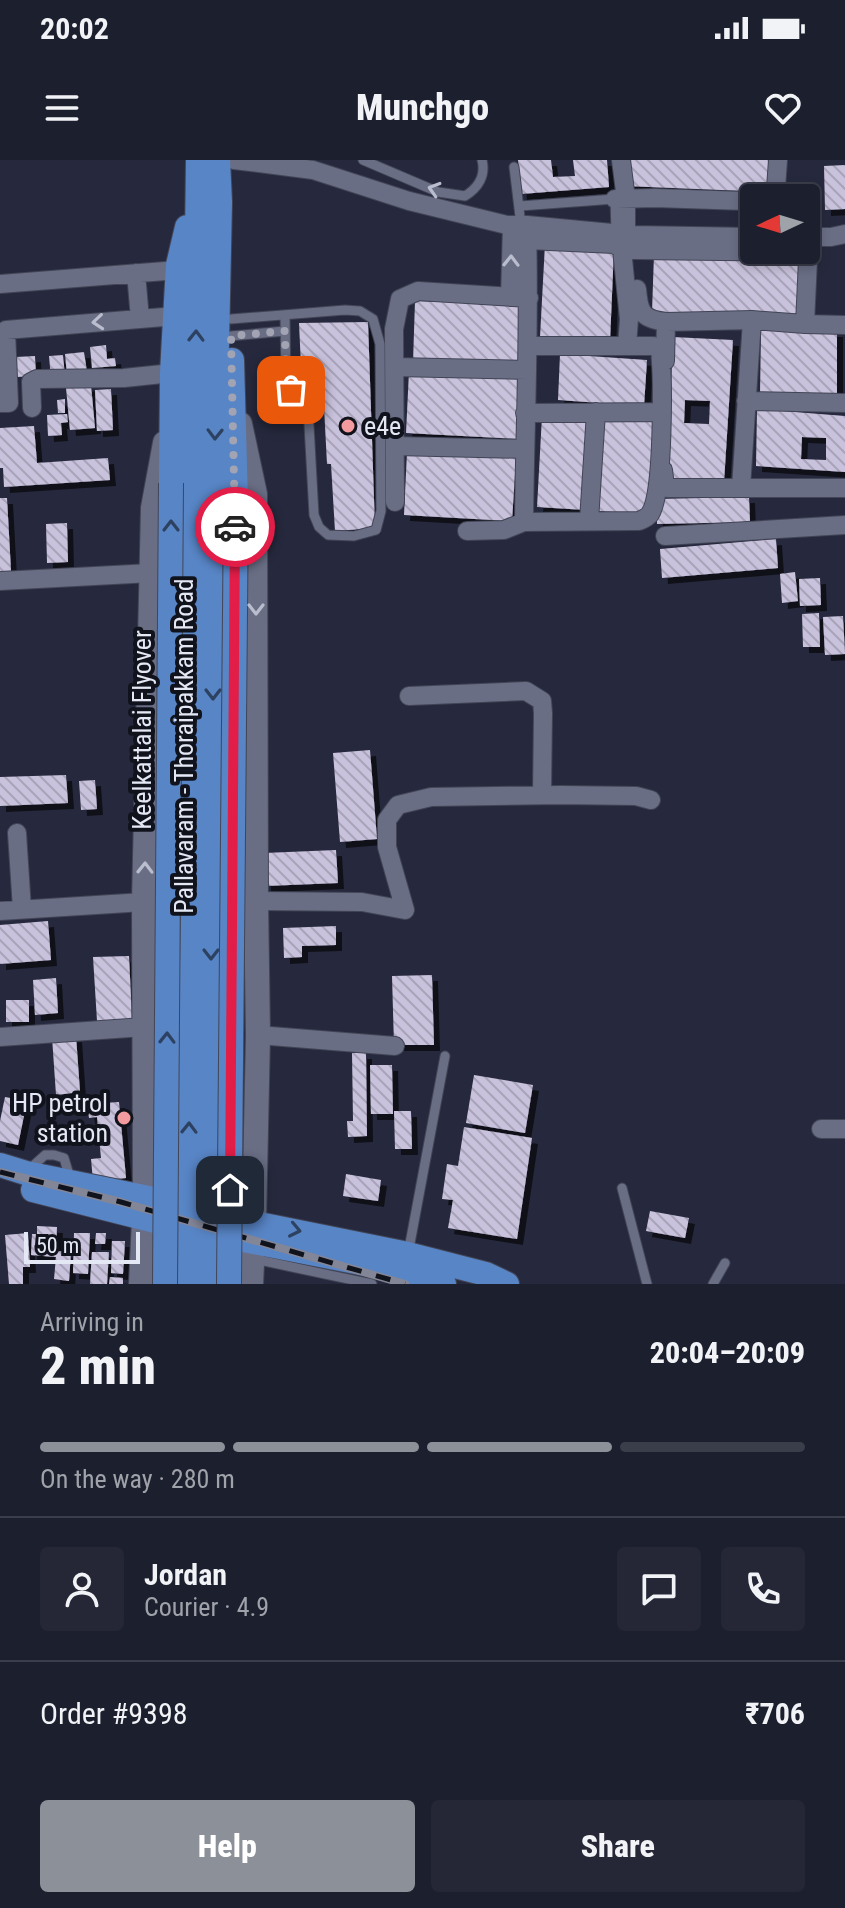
<!DOCTYPE html>
<html lang="en">
<head>
<meta charset="utf-8">
<style>
  body { margin:0; font-family:"Roboto Condensed",sans-serif; background:#252736; color:#f1f3f6; height:100vh; display:flex; flex-direction:column; font-size:30px; white-space:nowrap }
  * { box-sizing:border-box; margin:0 }
  p { font-size:26px; color:#a0a2aa }
  .icon { flex:none; width:44px; height:44px; fill:none; stroke:currentColor; stroke-width:2; stroke-linecap:round; stroke-linejoin:round }
  .map { position:relative; height:1124px; overflow:hidden }
  .drawer { display:flex; flex-direction:column; background:#1c1f2e; flex:1 }
  .drawer>* { flex:none }
  .needle { width:52px; rotate:266deg }
  .buttons { position:absolute; left:740px; top:24px; display:grid; gap:16px }
  .buttons a { display:grid; place-items:center; width:80px; height:80px; border-radius:8px; background:#1c1f2e; box-shadow:0 4px 12px #0003,0 0 0 2px #3a3d4a; font-size:40px }
  .scale { position:absolute; left:24px; bottom:20px; width:116px; box-sizing:border-box; padding-left:8px; border:4px solid #e4e7f4; border-top:0; font-size:22px; line-height:28px; white-space:nowrap; color:#e4e7f4; -webkit-text-stroke:6px #11131c; paint-order:stroke }
  .pin { position:absolute; display:grid; place-items:center; width:68px; height:68px; color:#fff; margin:-34px; border-radius:16px; box-shadow:0 4px 12px #0006 }
  .courier { position:absolute; display:grid; place-items:center; width:80px; height:80px; margin:-40px; border:6px solid #e11d48; border-radius:50%; background:#fff; color:#222; box-shadow:0 2px 10px #0007 }
  .headline em { font-style:normal; font-weight:800 }
  .headline div { display:flex; flex-direction:column-reverse }
  .headline { display:flex; align-items:center; justify-content:space-between; height:136px; padding:0 40px }
  h1 { font-size:52px; font-weight:800; line-height:60px }
  .bar { display:grid; grid-template-columns:repeat(4,1fr); gap:12px 8px; align-content:center; height:96px; padding:0 40px }
  .bar i { height:10px; border-radius:6px; background:#3a3d4a }
  .bar .active { background:#8c9099 }
  .bar p { grid-column:span 4 }
  .line { display:flex; align-items:center; gap:20px; padding:0 40px; border-top:2px solid #3a3d4a }
  .line div { flex:1 }
  .round { display:grid; place-items:center; flex:none; width:84px; height:84px; border-radius:8px; background:#252736 }
  .cta { display:flex; gap:16px; margin-top:auto; padding:16px 40px }
  .cta a { flex:1; height:92px; border-radius:8px; background:#8c9099; color:#fff; font-size:32px; font-weight:800; line-height:92px; text-align:center }
  .cta a+a { background:#252736; color:#f1f3f6 }
  .status { display:flex; justify-content:space-between; align-items:center; height:56px; padding:0 40px; background:#1c1f2e; direction:ltr }
  .status svg { height:22px; fill:currentColor }
  header { display:flex; justify-content:space-between; align-items:center; height:104px; padding:0 40px; background:#1c1f2e; font-size:36px; font-weight:800 }
  .map>svg:first-child { display:block }
  .building { fill:url(#building-back-hatch); fill-rule:evenodd; filter:url(#shadow) }
  .lines { fill:none; stroke-linecap:round; stroke-linejoin:round }
  .lane-casing { stroke:#424556; stroke-width:11 }
  .street-casing { stroke:#424556; stroke-width:20 }
  .secondary-casing { stroke:#424556; stroke-width:26 }
  .primary-casing { stroke:#424556; stroke-width:26 }
  .lane { stroke:#696e85; stroke-width:9 }
  .street { stroke:#696e85; stroke-width:18 }
  .secondary { stroke:#696e85; stroke-width:24 }
  .primary { stroke:#5885c6; stroke-width:24 }
  .rail-casing { stroke:#838697; stroke-width:8 }
  .rail { stroke:#11131c; stroke-width:5; stroke-dasharray:15; stroke-linecap:butt }
  .primary-bridge-casing { stroke:#424556; stroke-width:26; stroke-linecap:butt }
  .primary-bridge { stroke:#5885c6; stroke-width:24 }
  .oneway { stroke:#b9bdcd }
  .oneway2 { stroke:#2d4160 }
  .done { stroke:#a2a4b4; stroke-width:8; stroke-dasharray:0 14.4 }
  .route { stroke:#e11d48; stroke-width:10 }
  .poi-dot { fill:#f49b9f; stroke:#11131c; stroke-width:3 }
  .labels { text-anchor:middle; stroke-width:8; stroke-linejoin:round; paint-order:stroke }
  .poi-label { font-size:26px; fill:#e4e7f4; stroke:#11131c; text-anchor:start }
  .street-label { font-size:26px; fill:#e4e7f4; stroke:#11131c }
</style>
</head>
<body>
<div class="status"><b>20:02</b><svg viewBox="0 0 49 12"><path d="M0 12V9h3v3zM5 12V6h3v6zM10 12V3h3v9zM15 12V0h3v12zM26 1h20v11H26zM47 4h2v5h-2z"/></svg></div>
<header><svg class="icon" aria-label="menu" viewBox="0 0 24 24"><path d="M4 6h16M4 12h16M4 18h16"/></svg>Munchgo<svg class="icon" aria-label="heart" viewBox="0 0 24 24"><path d="M12 20l-8-8c-3-5 5-10 8-4 3-6 11-1 8 4z"/></svg></header>
<div class="map">
<svg width="845" height="1124" viewBox="0 0 845 1124">
  <defs>
    <pattern id="building-back-hatch" width="6" height="6" patternUnits="userSpaceOnUse" patternTransform="scale(2)"><rect width="6" height="6" fill="#c9c2dd"/><path d="M-1 5l2 2M0 0l6 6M5-1l2 2" fill="none" stroke="#a8a3b8"/></pattern>
    <filter id="shadow"><feDropShadow dx="6" dy="6" stdDeviation="0" flood-color="#0009"/></filter>
  </defs>
  <rect width="100%" height="100%" fill="#26293d"/>
  <!-- building -->
  <path class="building" d="M518,0H551L553,17L575,16L573,0H607L609,27L521,34Z
    M626,0H771L770,32L625,26Z
    M845,5V49L825,50L824,6Z
    M545,84L614,88L610,181L540,177Z
    M654,94L799,99L797,156L652,152Z
    M415,141L522,145L520,206L413,202Z
    M368,162L375,368L335,371L331,304H327L323,228H302L299,163Z
    M761,171H837V234L760,233Z
    M673,177L733,180L724,322L667,323ZM685,240L710,241L709,264L684,263Z
    M106,185L107,199L115,198L116,206L92,208L90,187Z
    M84,192L87,212L67,215L65,194Z
    M560,194L647,200L644,246L558,240Z
    M63,195L65,217L51,219L49,196Z
    M35,196L36,216L17,217L16,197Z
    M409,211L522,217L518,279L406,273Z
    M91,225L95,268L70,270L66,228Z
    M111,229L113,270L97,271L95,230Z
    M65,239V253H58L57,240Z
    M757,249L845,256V312L756,306ZM802,277L826,278V300L801,299Z
    M67,254L68,262L61,263L62,275L48,276L47,255Z
    M542,256L591,259L586,350L537,347Z
    M603,259L654,262L648,354L598,351Z
    M34,266L37,303L108,298L110,320L4,327L3,308H0V268Z
    M407,292L516,298L512,361L404,355Z
    M749,337L750,362L657,364L656,339Z
    M0,338H7L11,411H0Z
    M67,363L68,402L47,403L46,364Z
    M776,379L778,408L662,418L660,389Z
    M795,412L798,441L782,443L780,414Z
    M820,418L821,445L800,446L799,419Z
    M819,453L820,487H803L802,454Z
    M843,456L845,494L825,495L823,457Z
    M370,590L377,679L340,682L333,593Z
    M66,615L68,643L0,646V617Z
    M95,620L97,649L81,650L79,621Z
    M336,690L338,723L265,726L264,693Z
    M48,761L51,800L0,804V765Z
    M336,766V785L302,786V797L284,798L283,768Z
    M129,796L132,859L97,861L93,797Z
    M432,815L434,885H394L392,816Z
    M56,818L58,853L35,855L33,820Z
    M6,840H29V862H6Z
    M76,876L80,932L56,935L52,877Z
    M352,893H366L367,976L348,977L347,961H353Z
    M370,905H392L393,954H371Z
    M474,915L533,925L525,973L466,963Z
    M5,937L27,941L18,985L0,981V961Z
    M119,942L126,1018L93,1021L91,999L101,998L97,957L89,958L87,944Z
    M394,951H411L412,989H395Z
    M464,967L532,978L517,1079L448,1068L453,1040L442,1039L447,1004L458,1006Z
    M346,1014L381,1020L378,1041L343,1036Z
    M650,1051L689,1058L685,1078L646,1071Z
    M37,1066L57,1067L56,1091L71,1092L69,1121L54,1119L56,1097L31,1095L32,1074H37Z
    M28,1073L30,1107H23V1124H9L5,1075Z
    M74,1073H90L88,1114L73,1113Z
    M96,1073H106L105,1084H95Z
    M112,1081H125L123,1114L111,1113Z
    M92,1092H109L107,1124H90Z
    M110,1117L123,1118V1124H109Z"/>
  <g class="lines">
    <!-- lane casing -->
    <g class="lane-casing">
      <path id="lane" d="M363,0L438,32L465,36C478,28 486,16 482,0
        M514,7L521,65
        M520,46L615,39L616,73
        M231,159L345,150L360,151L373,159L380,184L381,351L376,370L354,376L328,375L319,367L314,355L308,247L304,237L291,230L286,222L285,155
        M231,176L285,171
        M32,1011L35,1004L45,995H54L64,998L70,1018
        M622,1028L647,1124
        M408,1094L445,896
        M254,1099L372,1124
        M713,1124L725,1103"/>
    </g>
    <!-- street casing -->
    <g class="street-casing">
      <path id="street" d="M234,0L313,10L409,41L507,65H527L633,75L754,77
        M621,0L626,39V74
        M767,38L776,28L778,0
        M615,39L655,38L745,41L754,43
        M806,77H831L845,74
        M809,78L805,164L845,165
        M635,90L808,92
        M136,113L140,159
        M0,124L178,110
        M637,129C639,153 642,159 666,162L665,201
        M510,137L512,65
        M666,162L752,160L805,164
        M528,186H627
        M395,207L527,210
        M746,241L845,243
        M0,243H9L6,170L176,156
        M32,248L31,222L37,219L124,218L172,213
        M525,253L661,252
        M395,286L525,289
        M663,310L665,326L668,328H741L752,160
        M741,328H845
        M395,342L394,169L400,139L418,131L529,138
        M589,361L596,252
        M524,362C525,264 530,167 527,69
        M467,371L504,370L524,362L639,361C644,359 647,358 650,354C664,333 663,219 660,190L653,186H627L629,159L622,89L614,84L528,80
        M665,376L845,365
        M0,421L151,413
        M409,536L526,531L542,541L543,553L542,635
        M17,673L22,749
        M256,741L362,742L405,750L387,687V660L398,645L431,637L561,635L636,636L651,640
        M0,751L144,742
        M258,875L395,886
        M0,877L144,867
        M821,969H845"/>
    </g>
    <!-- secondary casing -->
    <g class="secondary-casing">
      <path id="secondary" d="M240,264L255,334L256,741L258,875L254,1062L251,1124
        M141,1124L145,1038L144,742L153,348L165,283"/>
    </g>
    <!-- primary casing -->
    <g class="primary-casing">
      <path id="primary" d="M232,200L236,340
        M171,323L172,213L178,105L187,67
        M0,1005L26,1013L188,1046L210,1054L408,1094L486,1114L507,1124
        M33,1030L187,1069L371,1105L444,1124
        M188,1124L193,727L195,232L198,0
        M207,1124L210,1054L214,325L220,42L218,0"/>
    </g>
    <!-- lane -->
    <use href="#lane" class="lane"/>
    <!-- street -->
    <use href="#street" class="street"/>
    <!-- secondary -->
    <use href="#secondary" class="secondary"/>
    <!-- primary -->
    <use href="#primary" class="primary"/>
    <!-- rail casing -->
    <g class="rail-casing">
      <path id="rail" d="M0,1012L121,1042L405,1124"/>
    </g>
    <!-- rail -->
    <use href="#rail" class="rail"/>
    <!-- primary-bridge casing -->
    <g class="primary-bridge-casing">
      <path id="primary-bridge" d="M165,1124L171,323
        M229,1124L236,340"/>
    </g>
    <!-- primary-bridge -->
    <use href="#primary-bridge" class="primary-bridge"/>
  </g>
  <!-- one-way arrows -->
  <defs><path id="oneway-chevron" d="M-2-3.5L2.5 0L-2 3.5" fill="none" stroke-width="1.6" stroke-linecap="round" stroke-linejoin="round" transform="scale(2)"/></defs>
  <g class="oneway">
    <use href="#oneway-chevron" transform="translate(434 29) rotate(-163)"/>
    <use href="#oneway-chevron" transform="translate(511 101) rotate(-89)"/>
    <use href="#oneway-chevron" transform="translate(98 162) rotate(175)"/>
    <use href="#oneway-chevron" transform="translate(256 449) rotate(90)"/>
    <use href="#oneway-chevron" transform="translate(145 708) rotate(-89)"/>
  </g>
  <g class="oneway2">
    <use href="#oneway-chevron" transform="translate(196 176) rotate(-89)"/>
    <use href="#oneway-chevron" transform="translate(215 274) rotate(91)"/>
    <use href="#oneway-chevron" transform="translate(171 366) rotate(-90)"/>
    <use href="#oneway-chevron" transform="translate(213 534) rotate(90)"/>
    <use href="#oneway-chevron" transform="translate(211 794) rotate(90)"/>
    <use href="#oneway-chevron" transform="translate(167 878) rotate(-89)"/>
    <use href="#oneway-chevron" transform="translate(189 968) rotate(-89)"/>
    <use href="#oneway-chevron" transform="translate(295 1070) rotate(12)"/>
  </g>
  <g class="lines">
    <!-- done -->
    <path class="done" d="M235,367L231,176L285,171L286,222L291,230"/>
    <!-- route -->
    <path class="route" d="M230,1030L235,367"/>
  </g>
  <!-- markers -->
  <g class="poi-dot">
    <circle cx="348" cy="266" r="8"/>
    <circle cx="124" cy="958" r="8"/>
  </g>
  <g class="labels">
    <!-- poi labels -->
    <g class="poi-label">
      <text x="364" y="275">e4e</text>
      <text x="108" y="952" text-anchor="end">HP petrol<tspan x="108" dy="30">station</tspan></text>
    </g>
    <!-- street labels -->
    <g class="street-label">
      <text transform="translate(142 570) rotate(-90)" y="9">Keelkattalai Flyover</text>
      <text transform="translate(184 586) rotate(-90)" y="9">Pallavaram - Thoraipakkam Road</text>
    </g>
  </g>
</svg>
<div class="buttons">
<a><svg class="needle" viewBox="-14 -14 28 28"><path d="M0-13l5 13h-10z" fill="#e53935"/><path d="M0 13l5-13h-10z" fill="#a0a2aa"/></svg></a>
</div>
<div class="scale">50 m</div>
<div class="pin" style="left:291px;top:230px;background:#ea580c"><svg class="icon" aria-label="bag" viewBox="0 0 24 24"><path d="M5 8h14l-1 12H6zM9 8a3 3 0 0 1 6 0"/></svg></div>
<div class="pin" style="left:230px;top:1030px;background:#1f2937"><svg class="icon" aria-label="home" viewBox="0 0 24 24"><path d="M3 11l9-7 9 7M6 9v11h12V9"/></svg></div>
<div class="courier" style="left:235px;top:367px"><svg class="icon" aria-label="car" viewBox="0 0 24 24"><path d="M5 17H2v-5l4-1 3-4h7l3 4 3 1v5h-3M9 17h6M6 11h13"/><circle cx="7" cy="17" r="2"/><circle cx="17" cy="17" r="2"/></svg></div>
</div>
<section class="drawer">
<div class="headline"><div><h1>2 min</h1><p>Arriving in</p></div><em>20:04–20:09</em></div>
<div class="bar"><i class="active"></i><i class="active"></i><i class="active"></i><i></i><p>On the way · 280 m</p></div>
<div class="line" style="height:144px"><a class="round"><svg class="icon" aria-label="person" viewBox="0 0 24 24"><circle cx="12" cy="8" r="4"/><path d="M4 21q1-7 8-7t8 7"/></svg></a><div><b>Jordan</b><p>Courier · 4.9</p></div><a class="round"><svg class="icon" aria-label="chat" viewBox="0 0 24 24"><path d="M4 5h16v11H9l-5 4z"/></svg></a><a class="round"><svg class="icon" aria-label="phone" viewBox="0 0 24 24"><path d="M5 4h4l2 5-3 2q2 4 5 5l2-3 5 2v4C11 20 4 13 5 4z"/></svg></a></div>
<div class="line" style="height:104px"><div>Order #9398</div><b>₹706</b></div>
<div class="cta"><a>Help</a><a>Share</a></div>
</section>
</body>
</html>
